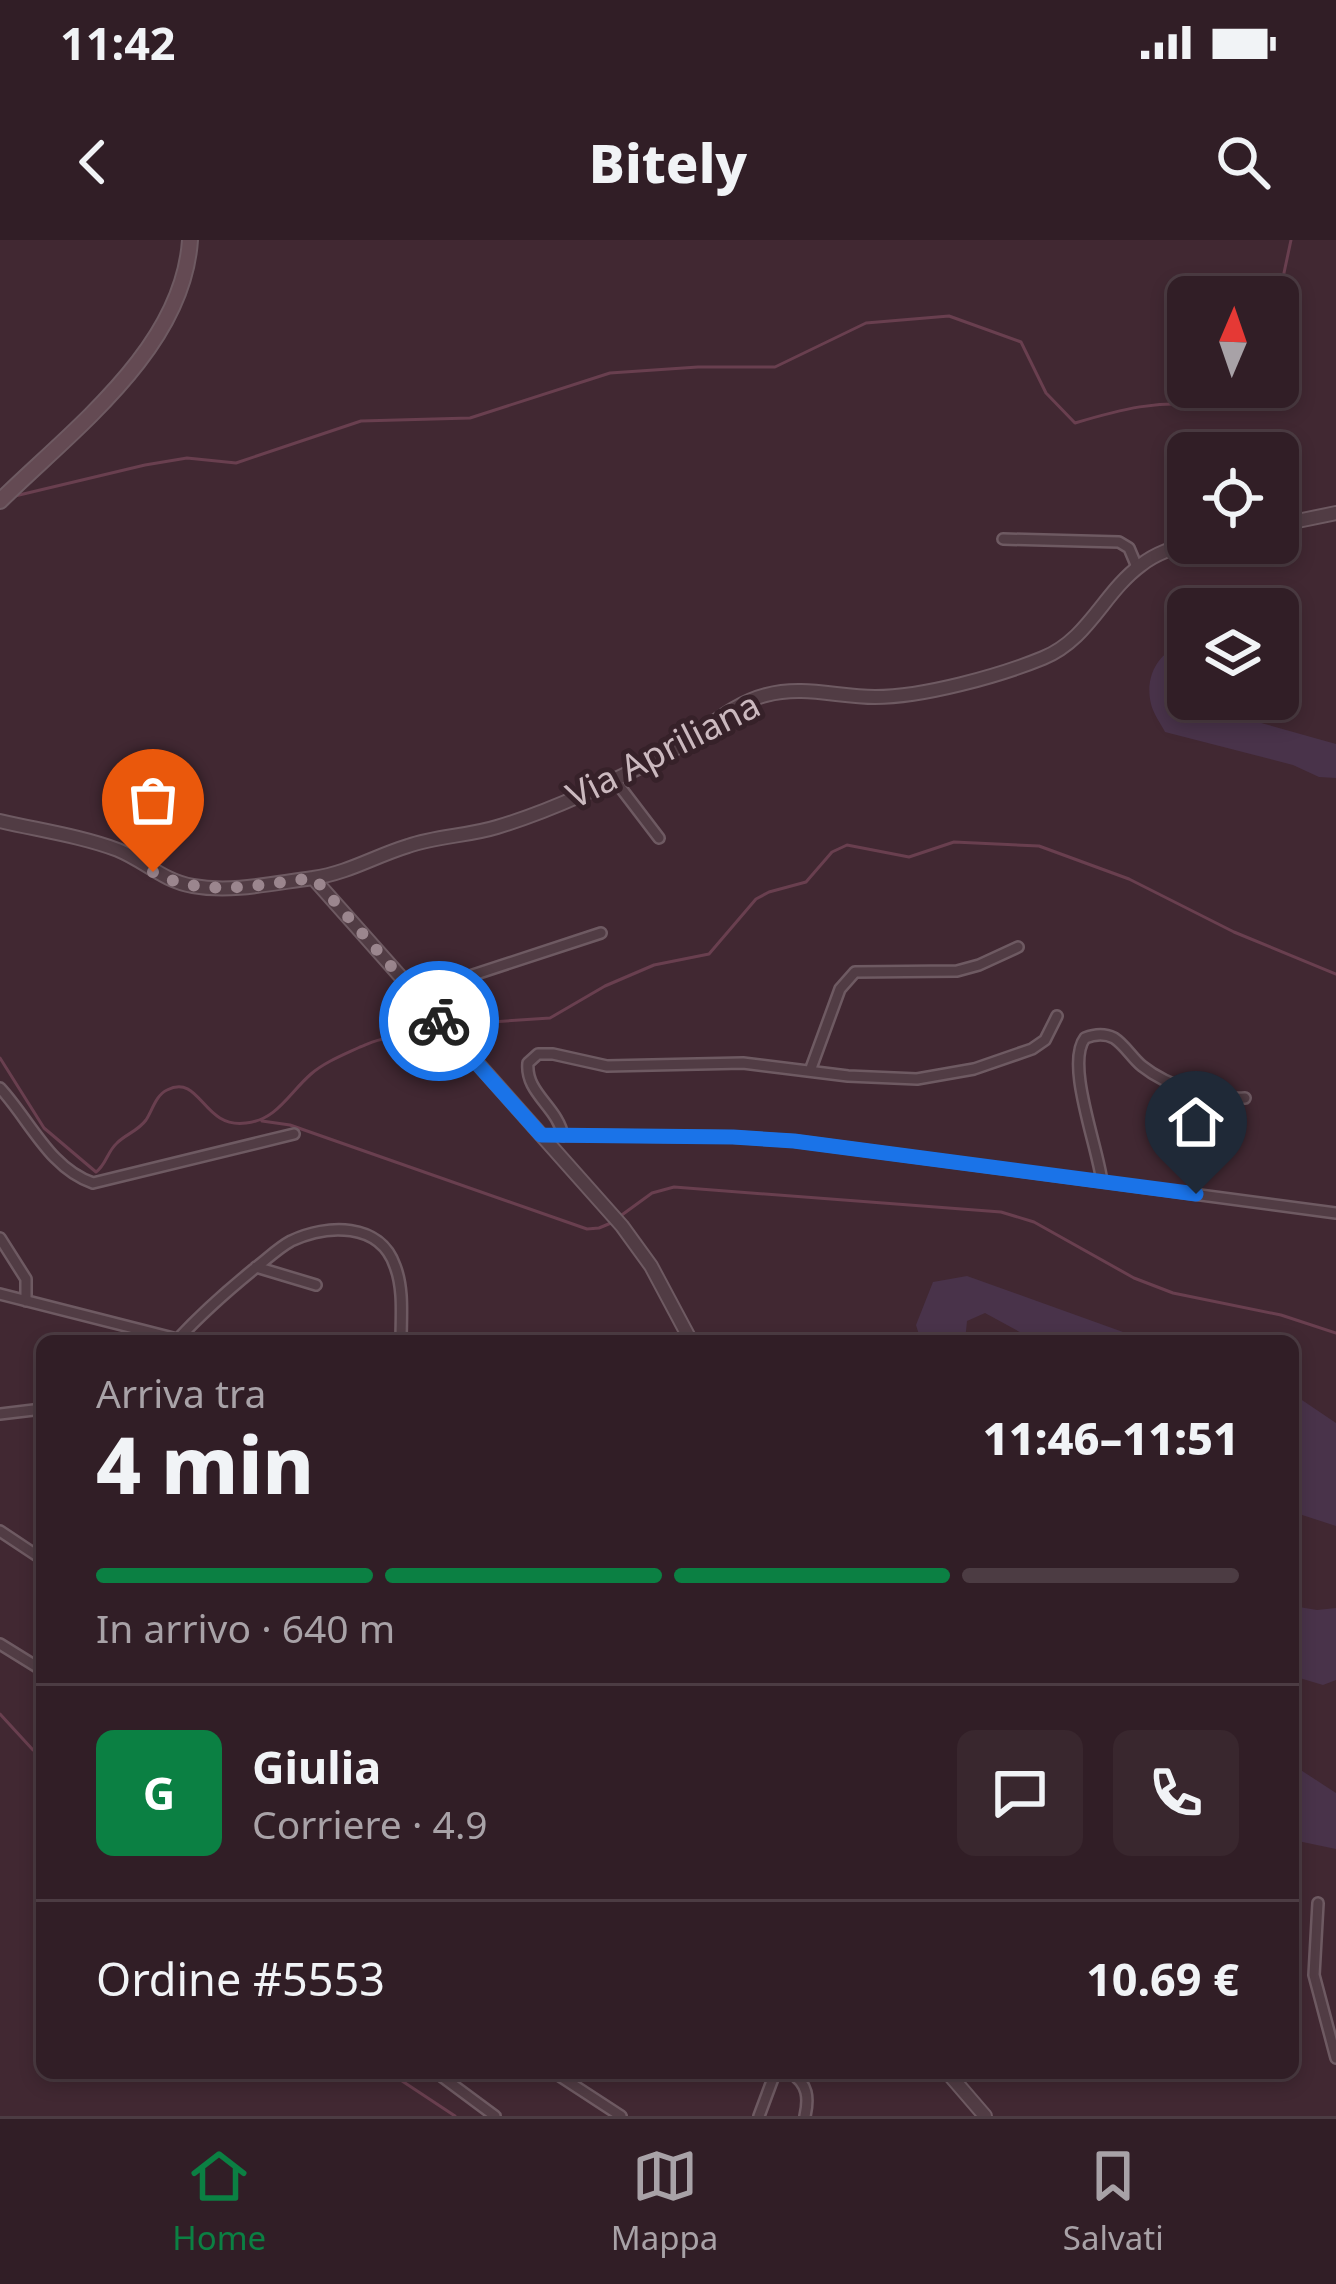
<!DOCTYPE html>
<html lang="it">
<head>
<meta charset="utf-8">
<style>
  body { margin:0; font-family:"Noto Sans",sans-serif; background:#39272e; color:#f1f3f6; height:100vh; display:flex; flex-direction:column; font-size:45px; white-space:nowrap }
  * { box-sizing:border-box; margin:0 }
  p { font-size:39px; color:#a8a2a7 }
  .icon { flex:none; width:66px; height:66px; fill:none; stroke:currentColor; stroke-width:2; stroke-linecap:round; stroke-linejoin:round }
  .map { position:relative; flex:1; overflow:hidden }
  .panel { position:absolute; left:36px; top:1095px; width:1263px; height:744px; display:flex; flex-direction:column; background:#311e26; border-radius:18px; box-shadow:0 6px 18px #0003,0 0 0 3px #4c3c43 }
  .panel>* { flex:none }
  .needle { width:78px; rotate:2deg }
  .fabs { position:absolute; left:1167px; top:36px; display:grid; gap:24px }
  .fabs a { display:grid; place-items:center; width:132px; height:132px; border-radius:18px; background:#311e26; box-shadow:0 6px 18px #0003,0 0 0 3px #4c3c43; font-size:60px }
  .pin { position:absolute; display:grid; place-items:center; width:102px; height:102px; color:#fff; margin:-123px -51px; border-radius:50% 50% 50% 0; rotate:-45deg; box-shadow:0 0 12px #0007 }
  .pin .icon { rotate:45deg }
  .courier { position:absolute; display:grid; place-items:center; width:120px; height:120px; margin:-60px; border:9px solid #1a73e8; border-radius:50%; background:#fff; color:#222; box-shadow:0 3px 15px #0007 }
  .head em { font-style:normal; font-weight:800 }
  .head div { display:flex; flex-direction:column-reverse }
  .head { display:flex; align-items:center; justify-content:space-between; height:204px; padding:0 60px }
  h1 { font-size:78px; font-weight:800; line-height:90px }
  .bar { display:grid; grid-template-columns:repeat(4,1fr); gap:18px 12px; align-content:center; height:144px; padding:0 60px }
  .bar i { height:15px; border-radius:9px; background:#4c3c43 }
  .bar .active { background:#0b8043 }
  .bar p { grid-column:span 4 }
  .line { display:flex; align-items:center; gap:30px; padding:0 60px; border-top:3px solid #4c3c43 }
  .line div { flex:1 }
  .round { display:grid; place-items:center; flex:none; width:126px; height:126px; border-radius:18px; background:#39272e }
  .status { display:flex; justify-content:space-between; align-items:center; height:84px; padding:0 60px; background:#311e26; direction:ltr }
  .status svg { height:33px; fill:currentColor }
  header { display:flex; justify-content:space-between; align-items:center; height:156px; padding:0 60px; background:#311e26; font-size:54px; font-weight:800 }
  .tab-bar { display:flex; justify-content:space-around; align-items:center; height:168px; border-top:3px solid #4c3c43; background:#311e26; font-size:33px; color:#a8a2a7 }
  .tab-bar a { display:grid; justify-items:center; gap:6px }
  .tab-bar .active { color:#0b8043 }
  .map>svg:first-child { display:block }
  .green { fill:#49334a }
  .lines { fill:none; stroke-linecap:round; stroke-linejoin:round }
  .stream { stroke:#693f4f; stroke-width:3 }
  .minor-casing { stroke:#6e5a62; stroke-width:14 }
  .tertiary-casing { stroke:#6e5a62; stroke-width:16 }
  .secondary-casing { stroke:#6e5a62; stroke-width:18 }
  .minor { stroke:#513c44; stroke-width:9 }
  .tertiary { stroke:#513c44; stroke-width:12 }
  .secondary { stroke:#644a53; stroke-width:14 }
  .done { stroke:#9b868e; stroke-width:12; stroke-dasharray:0 21.6 }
  .route { stroke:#1a73e8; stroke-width:15 }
  .labels { text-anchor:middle; stroke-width:10; stroke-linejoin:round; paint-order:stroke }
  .street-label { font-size:36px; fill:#cbb9bf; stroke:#362129 }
</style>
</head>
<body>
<div class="status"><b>11:42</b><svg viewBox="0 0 49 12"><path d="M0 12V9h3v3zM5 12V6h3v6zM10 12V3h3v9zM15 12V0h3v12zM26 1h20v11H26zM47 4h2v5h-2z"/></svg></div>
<header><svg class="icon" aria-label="back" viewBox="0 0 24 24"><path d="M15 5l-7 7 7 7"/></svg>Bitely<svg class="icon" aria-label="search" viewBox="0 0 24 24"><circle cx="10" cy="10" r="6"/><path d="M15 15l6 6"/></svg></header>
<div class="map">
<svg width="1336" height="1876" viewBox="0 0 1336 1876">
  <rect width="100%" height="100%" fill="#412832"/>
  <!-- green -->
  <path class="green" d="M1188,402V433L1180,442L1186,462L1336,504V538L1319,537L1293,525L1165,492C1161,484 1153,473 1151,464C1144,434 1160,410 1188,402Z
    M967,1036L1148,1101H1036L985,1073L967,1081L965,1101H921L916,1085L933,1042Z
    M1293,1154L1336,1183V1286L1293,1272Z
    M1293,1366L1317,1370L1336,1368V1440L1323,1445L1293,1436Z
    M1293,1525L1336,1553V1609L1293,1600Z"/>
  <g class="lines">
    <!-- stream -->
    <path class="stream" d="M1278,125L1289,123L1299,96L1281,47L1291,0
      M15,256L145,225L187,218L236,223L361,181L470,178L610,133L698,127H775L866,83L949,76L1021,102L1046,153L1075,183C1122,169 1157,160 1206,165L1228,147
      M451,787L462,784L550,778L605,746L654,725L709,714L756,659L769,652L806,642L832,612L847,605L909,617L954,602L1039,606L1129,639L1234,692L1336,734
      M0,818L44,888L96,932C106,925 107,912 117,903C126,894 138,891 146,880C152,871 156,855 167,850C201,833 202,889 246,883C277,880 289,853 311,834C325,822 343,815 360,807C368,804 377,799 386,799C399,799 409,807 422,807L444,793
      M262,881L290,885L587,989L599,988L611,983
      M619,977L652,953L674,947L1001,972L1034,982L1134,1038L1173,1053L1281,1075L1336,1093
      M0,1474L33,1510L42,1512
      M390,1833L455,1876"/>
    <!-- minor casing -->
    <g class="minor-casing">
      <path id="minor" d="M1003,299L1119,302L1129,308L1137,327
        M614,539L659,598
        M415,754L601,693
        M810,831L840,749L855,732L957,731L979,725L1018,707
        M0,848C29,879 50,929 93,943L294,894
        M541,895L733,897L794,901L1336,973
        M563,896C558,867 525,853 528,823L538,814H553L607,826L743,823L848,836L917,839L974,829L1032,809L1045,800L1057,776
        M1102,942C1098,907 1065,824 1085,798C1095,794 1104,793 1114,798C1125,805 1132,818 1142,826C1168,847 1213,860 1245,858
        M0,998L26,1039V1061
        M256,1027L316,1045
        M0,1054L185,1101
        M178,1099C202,1073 227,1051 254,1029C266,1020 278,1008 291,1001C327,984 380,982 395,1026C404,1049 401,1077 401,1101
        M0,1174L42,1169
        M0,1291L42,1319
        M0,1404L42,1430
        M1318,1663L1314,1735L1336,1818
        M437,1833L495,1876
        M555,1833L621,1876
        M791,1833C808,1844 809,1858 805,1876
        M759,1876L775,1833"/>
    </g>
    <!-- tertiary casing -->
    <g class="tertiary-casing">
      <path id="tertiary" d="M1278,285L1336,273
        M0,581C38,590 81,596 118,610C145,621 163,641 193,646C232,653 274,643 313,638L622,986L651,1026L691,1101
        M313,638C348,633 375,616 408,606C436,596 468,596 497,587C554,570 611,542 664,515C700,497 727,465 766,455C803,445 838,457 875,457C923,457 999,436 1043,418C1089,399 1103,353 1141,325C1156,313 1173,308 1191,303
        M948,1833L985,1876"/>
    </g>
    <!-- secondary casing -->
    <g class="secondary-casing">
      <path id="secondary" d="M0,261C72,190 183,109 190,0"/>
    </g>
    <!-- minor -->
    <use href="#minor" class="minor"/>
    <!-- tertiary -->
    <use href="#tertiary" class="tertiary"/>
    <!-- secondary -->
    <use href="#secondary" class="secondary"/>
  </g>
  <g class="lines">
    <!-- done -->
    <path class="done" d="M153,632C203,659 260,644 314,638L439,781"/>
    <!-- route -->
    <path class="route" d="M439,781L541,895L733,897L794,901L1196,954"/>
  </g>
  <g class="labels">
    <!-- street labels -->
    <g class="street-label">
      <text transform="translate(663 510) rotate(-27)" y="13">Via Apriliana</text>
    </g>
  </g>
</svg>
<div class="fabs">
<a><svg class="needle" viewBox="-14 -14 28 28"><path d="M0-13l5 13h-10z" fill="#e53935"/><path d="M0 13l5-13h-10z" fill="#a8a2a7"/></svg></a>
<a><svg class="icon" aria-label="locate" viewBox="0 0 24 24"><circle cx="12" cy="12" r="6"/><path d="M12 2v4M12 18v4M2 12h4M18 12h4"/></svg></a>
<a><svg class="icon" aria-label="layers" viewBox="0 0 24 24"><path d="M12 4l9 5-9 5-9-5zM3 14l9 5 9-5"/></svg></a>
</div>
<div class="pin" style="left:153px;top:632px;background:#ea580c"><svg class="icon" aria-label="bag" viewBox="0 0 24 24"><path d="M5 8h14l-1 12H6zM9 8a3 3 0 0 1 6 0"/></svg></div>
<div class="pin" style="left:1196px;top:954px;background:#1f2937"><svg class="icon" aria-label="home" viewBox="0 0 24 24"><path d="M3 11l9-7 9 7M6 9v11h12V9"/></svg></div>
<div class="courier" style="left:439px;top:781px"><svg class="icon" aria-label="bike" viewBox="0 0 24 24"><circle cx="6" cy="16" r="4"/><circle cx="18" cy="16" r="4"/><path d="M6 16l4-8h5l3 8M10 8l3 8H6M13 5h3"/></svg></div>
<section class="panel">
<div class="head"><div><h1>4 min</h1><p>Arriva tra</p></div><em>11:46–11:51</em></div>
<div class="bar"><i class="active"></i><i class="active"></i><i class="active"></i><i></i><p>In arrivo · 640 m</p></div>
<div class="line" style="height:216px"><b class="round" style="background:#0b8043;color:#fff">G</b><div><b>Giulia</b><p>Corriere · 4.9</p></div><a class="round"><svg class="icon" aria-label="chat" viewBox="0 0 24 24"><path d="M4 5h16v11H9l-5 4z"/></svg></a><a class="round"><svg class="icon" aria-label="phone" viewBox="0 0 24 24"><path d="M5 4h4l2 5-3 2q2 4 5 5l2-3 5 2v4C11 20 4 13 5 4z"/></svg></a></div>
<div class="line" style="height:156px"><div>Ordine #5553</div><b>10.69 €</b></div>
</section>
</div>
<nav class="tab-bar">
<a class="active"><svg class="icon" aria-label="home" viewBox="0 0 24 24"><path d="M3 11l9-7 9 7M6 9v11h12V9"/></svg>Home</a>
<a><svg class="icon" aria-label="map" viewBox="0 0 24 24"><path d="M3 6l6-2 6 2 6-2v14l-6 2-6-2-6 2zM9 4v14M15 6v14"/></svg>Mappa</a>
<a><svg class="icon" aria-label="saved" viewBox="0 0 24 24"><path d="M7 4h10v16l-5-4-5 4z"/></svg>Salvati</a>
</nav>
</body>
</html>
